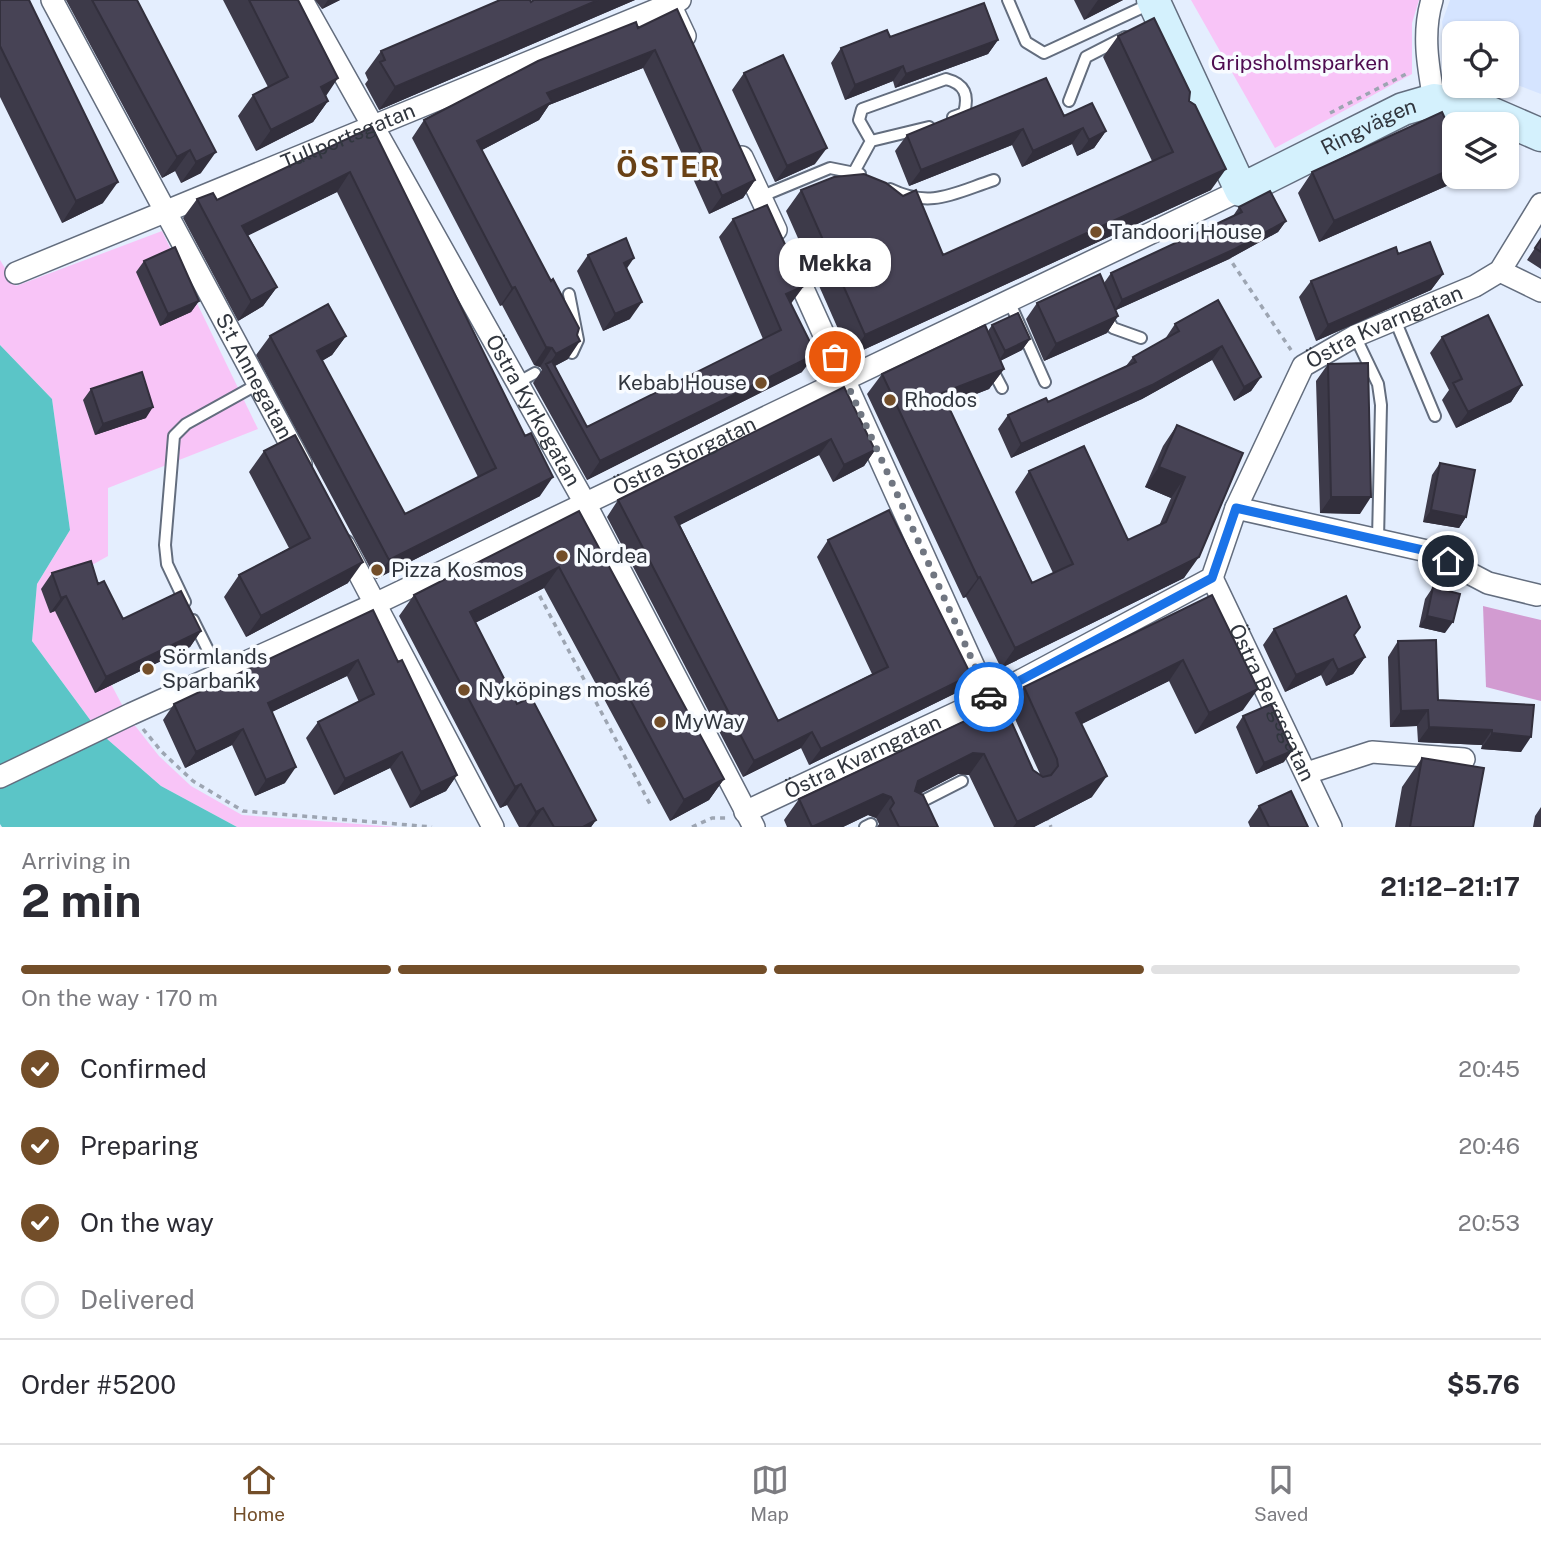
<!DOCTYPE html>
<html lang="en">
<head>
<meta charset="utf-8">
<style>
  body { margin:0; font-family:"Public Sans",sans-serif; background:#f7f7f7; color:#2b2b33; height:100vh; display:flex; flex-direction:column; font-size:26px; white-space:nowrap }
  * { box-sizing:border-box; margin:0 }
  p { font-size:23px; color:#7c7c81 }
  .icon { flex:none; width:38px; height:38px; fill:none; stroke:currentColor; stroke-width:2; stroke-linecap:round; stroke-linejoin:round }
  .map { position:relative; height:827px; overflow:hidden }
  .drawer { display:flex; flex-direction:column; background:#fff; flex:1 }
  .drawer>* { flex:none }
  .fabs { position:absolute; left:1442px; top:21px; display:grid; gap:14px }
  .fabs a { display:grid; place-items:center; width:77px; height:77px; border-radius:14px; background:#fff; box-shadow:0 2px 5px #0004; font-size:35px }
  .pin { position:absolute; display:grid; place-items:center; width:60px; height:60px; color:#fff; margin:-30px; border:4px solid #fff; border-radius:50%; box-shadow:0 2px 7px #0007 }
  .courier { position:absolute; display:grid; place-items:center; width:70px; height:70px; margin:-35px; border:5px solid #1a73e8; border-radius:50%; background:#fff; color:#222; box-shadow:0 2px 9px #0007 }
  .bubble { position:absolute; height:49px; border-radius:21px; background:#fff; box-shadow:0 2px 5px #0004; font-size:23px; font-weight:700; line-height:49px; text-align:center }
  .head em { font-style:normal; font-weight:700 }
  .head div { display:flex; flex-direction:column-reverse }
  .head { display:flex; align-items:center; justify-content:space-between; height:119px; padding:0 21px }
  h1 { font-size:46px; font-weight:700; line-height:52px }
  .bar { display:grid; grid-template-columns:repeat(4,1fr); gap:10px 7px; align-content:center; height:84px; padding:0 21px }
  .bar i { height:9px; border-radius:5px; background:#e1e1e2 }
  .bar .on { background:#734e29 }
  .bar p { grid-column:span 4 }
  .line { display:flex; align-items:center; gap:18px; padding:0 21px; border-top:2px solid #e1e1e2 }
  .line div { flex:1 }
  ol { padding:0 21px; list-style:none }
  li { display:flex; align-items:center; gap:21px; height:77px }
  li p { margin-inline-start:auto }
  li .icon { padding:7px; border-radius:50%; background:#734e29; color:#fff; stroke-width:4 }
  li:last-child { color:#7c7c81 }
  li i { width:38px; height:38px; border:4px solid #e1e1e2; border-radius:50% }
  .menu { display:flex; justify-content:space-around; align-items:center; height:98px; border-top:2px solid #e1e1e2; background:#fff; font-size:19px; color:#7c7c81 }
  .menu a { display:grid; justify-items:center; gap:4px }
  .menu .on { color:#734e29 }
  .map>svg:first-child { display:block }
  .built { fill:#d5e4ff }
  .green { fill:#f8c4f7 }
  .forest { fill:#d29bd1 }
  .water { fill:#5bc5c7 }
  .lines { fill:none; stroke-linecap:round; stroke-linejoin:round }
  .lane-casing { stroke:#636d7e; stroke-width:14 }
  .street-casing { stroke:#636d7e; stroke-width:24 }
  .secondary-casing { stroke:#636d7e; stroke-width:35 }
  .path { stroke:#9da5b2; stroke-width:3.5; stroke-dasharray:5 5; stroke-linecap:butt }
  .lane { stroke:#fff; stroke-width:10 }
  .street { stroke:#fff; stroke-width:21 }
  .secondary { stroke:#d4f1fd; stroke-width:32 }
  .wall { fill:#3d3a49 }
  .shaded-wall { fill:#322f3c }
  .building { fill:#474355; stroke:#322f3c; stroke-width:2 }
  .done { stroke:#707681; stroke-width:7; stroke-dasharray:0 12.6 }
  .route { stroke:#1a73e8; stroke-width:9 }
  .poi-dot { fill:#734e29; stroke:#f8fbff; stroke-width:2.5 }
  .labels { text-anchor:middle; stroke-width:7; stroke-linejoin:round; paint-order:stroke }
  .park-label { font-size:21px; fill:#4f0c51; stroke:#f8fbff }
  .street-label { font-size:21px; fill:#31363e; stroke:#f8fbff }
  .poi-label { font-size:21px; fill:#31363e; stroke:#f8fbff; text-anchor:start }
  .district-label { font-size:28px; font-weight:bold; letter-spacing:2px; fill:#694115; stroke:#f8fbff }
</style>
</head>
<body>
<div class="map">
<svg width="1541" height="827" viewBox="0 0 1541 827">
  <rect width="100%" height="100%" fill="#e4eefe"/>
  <!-- built -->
  <path class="built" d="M1450,0H1541V94L1507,81V33H1454V61L1447,58L1442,22Z"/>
  <!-- green -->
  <path class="green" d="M1191,0H1419L1412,23V74L1275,148Z
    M162,231L258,429L108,488V556L58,584L129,718L159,756L191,786L242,815L396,827H237L161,786L99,732L32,641L37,584L70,530L52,399L0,345V260L16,286Z"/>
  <!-- forest -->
  <path class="forest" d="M1483,606L1541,620V701L1486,687Z"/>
  <!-- water -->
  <path class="water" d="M0,345L52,399L70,530L37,584L32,641L99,732L161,786L237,827H2L0,824Z"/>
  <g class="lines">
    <!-- lane casing -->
    <g class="lane-casing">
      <path id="lane" d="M1008,0L1026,42L1044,53L1152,3
        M1069,101L1086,57L1125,37
        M871,141L859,120L862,109L946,79C965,84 969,95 964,113L953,117
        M854,172L871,141L929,127
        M890,189C931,209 954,193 994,180
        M760,197L830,168L860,174
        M569,294L578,340L572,353
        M1009,301L1045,382
        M1106,316L1113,328L1141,338
        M1395,320L1435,416
        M1355,336L1378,384L1381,405L1378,539
        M991,367L1002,388
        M517,383L535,373
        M185,602L167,564L165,545L174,436L186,424L258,384
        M193,620L220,674
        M913,806L962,781
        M865,827L871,824"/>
    </g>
    <!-- street casing -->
    <g class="street-casing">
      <g id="street">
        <path id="s1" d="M52,0L301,464"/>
        <path id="s2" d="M302,0L585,503L754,827"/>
        <path d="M668,0L685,36"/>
        <path d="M1432,0C1422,33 1428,66 1434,100"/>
        <path d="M742,157L776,230"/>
        <path d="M791,262L994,711"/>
        <path d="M1500,271L1541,291"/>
        <path id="s3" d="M16,273L680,0"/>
        <path d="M1236,508L1427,551L1488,583L1537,595"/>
        <path d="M344,545L493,827"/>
        <path id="s4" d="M1212,578L1331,827"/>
        <path d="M1307,773L1372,752L1464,759"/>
        <path id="s5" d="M0,777L131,714L375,604L1241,190"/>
        <path id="s6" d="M745,812L988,698L1212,578L1236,508L1303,366L1355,336L1475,286L1500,271L1541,204"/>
      </g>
    </g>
    <!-- secondary casing -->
    <g class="secondary-casing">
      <g id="secondary">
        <path id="s7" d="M1153,0L1241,190L1403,109L1434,100L1481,109L1541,135"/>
      </g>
    </g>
    <!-- path -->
    <path class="path" d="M1330,113L1410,72
      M1227,255L1291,350
      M535,587L651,806
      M143,729L162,752L193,781L243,811L432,827
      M1046,816L1051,827
      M692,827L712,818H726"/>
    <!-- lane -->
    <use href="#lane" class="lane"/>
    <!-- street -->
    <use href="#street" class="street"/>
    <!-- secondary -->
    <use href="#secondary" class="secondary"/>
  </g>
  <!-- wall -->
  <path class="wall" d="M0,0L103,203L62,223L0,97Z
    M66,0H137L201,173L181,183L175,171L162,178Z
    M223,0H298L326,96L328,101L313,122L256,151L238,116L253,95L268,87Z
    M315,0H340L322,9Z
    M534,0H635L379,110L365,84L368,80L365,73L381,51Z
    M1074,0H1123L1084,20Z
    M638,28L755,180L743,198L709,214L643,68L549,105L539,120L482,150L568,359L555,366L587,427L763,339L719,237L733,219L791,304L802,372L587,480L533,383L542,370L540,367L534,365L502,305L500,306L412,138L424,120Z
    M1118,36L1189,101L1211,190L850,356L786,211L801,190L943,255L1152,161L1103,57Z
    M890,37L998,40L988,54L895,88L893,81L845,100L831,63L841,48Z
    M744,73L815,164L775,182L732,90Z
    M1064,116L1106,131L1094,148L1077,156L1072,144L1022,167L1012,145L909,186L895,151L907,135Z
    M372,127L540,496L376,579L256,355L270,336H346L332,355L322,361L405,514L478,477L337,192L248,235L277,287L263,306L238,321L183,218L197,199L217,200Z
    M1312,172L1454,177H1456L1451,184L1319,242L1298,193Z
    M1239,207L1286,221L1278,232L1227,260L1116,310L1118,316L1107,333L1044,361L1026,319L1037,303L1104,283L1111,273L1233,216Z
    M1541,239V269L1527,260Z
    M1398,254L1443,274L1431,290L1316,341L1299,297L1311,281Z
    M588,255L627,269L630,319L603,331L577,271Z
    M144,261L199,301L191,312L160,326L136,272Z
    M1218,300L1261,377L1251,391L1234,401L1212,360L1142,399L1011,458L998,429L1008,415L1048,402L1126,366L1133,357L1165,339L1175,324Z
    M992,325L1030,339L1022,350L1000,361L1004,369L989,389L948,405L1032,583L1053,573L1015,492L1029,471L1128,540L1159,526L1171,498L1145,487L1163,446L1177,425L1243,453L1184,578L1001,668L966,597L963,598L867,394L882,374L988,331Z
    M1442,337L1522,385L1511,402L1456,428L1442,400L1449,390L1430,353Z
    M1328,364L1360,514L1320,513L1316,381Z
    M844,387L875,450L864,466L833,482L819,455L680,525L778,721L872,674L817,557L828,540L960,691L809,765L801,748L743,777L607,517L618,500Z
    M91,389L146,418L95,435L83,400Z
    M264,451L348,583L246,637L224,597L239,575L289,548L249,472Z
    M1440,463L1466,517L1459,528L1423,522L1432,475Z
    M579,511L724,779L709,800L670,821L544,588L475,623L517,704L596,820L591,827H519L507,805L500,808L399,616L414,595Z
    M52,573L98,584L123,619L201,631L190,647L95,693L55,611L50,613L41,589Z
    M1433,587L1445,633L1419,627L1425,599Z
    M1212,595L1243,710L1195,734L1169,681L1082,724L1092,797L1034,827H994L969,775L958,774L920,794L938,827H877L879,824L876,818L868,815L843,827H787L784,820L799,799L1003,703L1033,770L1040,774L1010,708L1024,687Z
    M373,610L398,662L457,775L446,791L410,808L390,768L334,795L306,738L318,722L359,702L347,676L272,712L285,783L255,796L232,745L185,768L163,720L174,704Z
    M1360,627L1354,635L1365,657L1353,674L1326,686L1321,675L1285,692L1263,645L1274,629Z
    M1398,641L1438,700L1534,705L1521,752L1481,749L1482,745L1418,742L1417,726L1390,727L1388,657Z
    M1243,716L1284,762L1256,774L1236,727Z
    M1422,758L1473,827H1395L1402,787Z
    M1259,806L1308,827H1250L1248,822Z
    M1541,807V827H1533L1535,816Z"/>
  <!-- shaded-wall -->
  <path class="shaded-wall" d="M328,0H340L322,9Z
    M598,0H635L379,110L395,87Z
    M1098,0H1123L1084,20Z
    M998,40L988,54L895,88L906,74Z
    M655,50L643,68L549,105L539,120L465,159L477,141L547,93Z
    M903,66L893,81L845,100L855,85Z
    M338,78L324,99L321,87Z
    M328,101L313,122L256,151L271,130Z
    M1083,128L1072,144L1022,167L1033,151Z
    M1023,129L1012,145L909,186L921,170Z
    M1106,131L1094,148L1077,156L1089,140Z
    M827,148L815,164L775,182L787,166Z
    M190,150L175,171L162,178L177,157Z
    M216,152L201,173L181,183L196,162Z
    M1454,168V177H1456L1451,184L1319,242L1334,221Z
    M1226,169L1211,190L850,356L865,335Z
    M350,172L337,192L229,245L242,226Z
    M755,180L743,198L709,214L722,196Z
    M118,182L103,203L62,223L76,201Z
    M1286,221L1278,232L1227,260L1114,311L1122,300Z
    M634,258L623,274L624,263Z
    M1443,274L1431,290L1316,341L1328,325Z
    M804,286L790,305L772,313L786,294Z
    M277,287L263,306L238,321L251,301Z
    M515,287L502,305L500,306L512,288Z
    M199,301L191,312L160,326L168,314Z
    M642,302L630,319L603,331L615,314Z
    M1118,316L1107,333L1044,361L1056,344Z
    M346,336L332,355L304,371L317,351Z
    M1030,339L1022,350L998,362L1005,351Z
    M580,341L568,359L549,369L547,367L556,354Z
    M1222,346L1212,360L1142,399L1011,458L1021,444Z
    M546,347L552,348L540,367L534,365Z
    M816,354L802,372L587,480L600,461Z
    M1004,369L989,389L927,413L942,393Z
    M1261,377L1251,391L1234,401L1244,387Z
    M1522,385L1511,402L1456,428L1468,412Z
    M153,407L146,418L95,435L103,424Z
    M831,439L819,455L664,533L675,517Z
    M875,450L864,466L833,482L844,465Z
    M1159,467L1185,477L1171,498L1145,487Z
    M553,477L540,496L376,579L389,560Z
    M1331,497H1371L1360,514L1320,513Z
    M1431,510L1466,517L1459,528L1423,522Z
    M1199,557L1184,578L1001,668L1015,648Z
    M363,562L348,583L246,637L261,616Z
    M559,567L544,588L455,633L470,612Z
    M980,577L966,597L963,598L978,578Z
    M66,596L55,611L50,613L61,598Z
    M1427,616L1453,622L1445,633L1419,627Z
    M201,631L190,647L95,693L106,677Z
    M1365,657L1353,674L1326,686L1338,670Z
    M1333,659L1321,675L1285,692L1296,675Z
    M358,660L347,676L257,719L268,703Z
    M1183,660L1169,681L1061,734L1076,713Z
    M971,675L960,691L809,765L821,749Z
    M1258,689L1243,710L1195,734L1209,713Z
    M1428,710L1417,726L1390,727L1401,711Z
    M1429,727L1492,730L1482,745L1418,742Z
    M243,729L232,745L185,768L196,752Z
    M812,732L801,748L743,777L754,761Z
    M1492,733L1531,737L1521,752L1481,749Z
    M1292,751L1284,762L1256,774L1264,763Z
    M402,752L390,768L334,795L345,779Z
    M973,753L984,754L969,775L958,774L903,802L918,781Z
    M296,767L285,783L255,796L266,780Z
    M457,775L446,791L410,808L421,792Z
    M1107,776L1092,797L1034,827H1013L1017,822Z
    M724,779L709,800L670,821L684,800Z
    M521,784L507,805L500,808L515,787Z
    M883,794L891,797L876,818L868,815L843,827H813Z
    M543,808L530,827H526L536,812Z
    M596,820L591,827H583Z"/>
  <!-- building -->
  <path class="building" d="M0,0H29L118,182L76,201L0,46Z
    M92,0H137L216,152L196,162L190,150L177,157Z
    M249,0H298L338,78L321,87L328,101L271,130L253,95L288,77Z
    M500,0H530L531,2L534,0H598L395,87L380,62L385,60L381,51Z
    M984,3L998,40L906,74L903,66L855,85L841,48L887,30L890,37Z
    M677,9L755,180L722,196L655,50L547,93L552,102L477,141L551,281L553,279L579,328L577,335L580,341L556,354L552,348L546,347L515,287L512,288L424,120L538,61L636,22L638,28Z
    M1154,18L1190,92L1189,101L1195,105L1226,169L865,335L801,190L834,177L864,174L886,183L903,196L916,190L943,255L1173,152L1118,36Z
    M783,55L827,148L787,166L744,73Z
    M1046,78L1064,116L1092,103L1106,131L1089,140L1083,128L1033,151L1023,129L921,170L907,135Z
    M1442,112L1454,138V168L1334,221L1312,172Z
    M372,127L525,436L531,433L553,477L389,560L270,336L328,304L346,336L317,351L405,514L496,468L350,172L242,226L277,287L251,301L197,199L213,193L217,200Z
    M1270,191L1286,221L1235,249L1122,300L1111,273L1242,212L1239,207Z
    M767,205L804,286L786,294L816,354L600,461L546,364L552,361L587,427L781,330L733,219Z
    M626,238L634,258L624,263L642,302L615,314L588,255Z
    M1541,239V252L1535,248Z
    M1430,242L1443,274L1328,325L1311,281L1396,247L1398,254Z
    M175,247L199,301L168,314L144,261Z
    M1100,274L1118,316L1056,344L1037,303Z
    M1218,300L1261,377L1244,387L1222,346L1152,385L1021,444L1008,415L1046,398L1048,402L1136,362L1133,357L1179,331L1175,324Z
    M1018,313L1030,339L1005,351L992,325Z
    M1488,315L1522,385L1468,412L1453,383L1462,379L1442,337Z
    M985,325L1004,369L942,393L1032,583L1073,564L1029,471L1084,446L1128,540L1166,522L1185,477L1159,467L1177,425L1243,453L1199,557L1015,648L980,577L978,578L882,374Z
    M1368,363L1371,497H1331L1328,364Z
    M142,372L153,407L103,424L91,389Z
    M844,387L875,450L844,465L831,439L675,517L778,721L888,667L828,540L889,510L971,675L821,749L812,732L754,761L618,500Z
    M295,435L363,562L261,616L239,575L310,538L264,451Z
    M1440,463L1475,470L1466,517L1431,510Z
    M579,511L724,779L684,800L559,567L470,612L517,704L531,697L596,820L583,827H554L543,808L536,812L521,784L515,787L414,595Z
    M91,561L98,584L104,581L123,619L181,591L201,631L106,677L66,596L61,598L52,573Z
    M1433,587L1460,594L1453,622L1427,616Z
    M1212,595L1258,689L1209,713L1183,660L1076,713L1107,776L1017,822L984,754L973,753L918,781L915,791L923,795L938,827H899L890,809L894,803L891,797L883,794L812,827L799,799L1003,703L1033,770L1043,777L1051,775L1058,766L1057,759L1024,687Z
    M1346,596L1360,627L1354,635L1365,657L1338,670L1333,659L1296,675L1274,629Z
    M373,610L398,662L402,660L457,775L421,792L402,752L345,779L318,722L374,694L358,660L268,703L296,767L266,780L243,729L196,752L174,704Z
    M1436,640L1438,700L1534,705L1531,737L1492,733V730L1429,727L1428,710L1401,711L1398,641Z
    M1271,704L1292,751L1264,763L1243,716Z
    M1422,758L1484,768L1473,827H1410Z
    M1291,791L1308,827H1269L1259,806Z"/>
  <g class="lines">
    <!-- done -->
    <path class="done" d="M835,357L989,697"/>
    <!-- route -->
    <path class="route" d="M989,697L1212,578L1236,508L1427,551L1448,561"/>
  </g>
  <!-- markers -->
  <g class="poi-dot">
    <circle cx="1096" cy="232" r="7"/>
    <circle cx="761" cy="383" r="7"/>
    <circle cx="890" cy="400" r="7"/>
    <circle cx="562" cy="556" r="7"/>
    <circle cx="377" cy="570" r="7"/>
    <circle cx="148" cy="669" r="7"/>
    <circle cx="464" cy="690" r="7"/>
    <circle cx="660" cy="722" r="7"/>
  </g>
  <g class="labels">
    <!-- park labels -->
    <g class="park-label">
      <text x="1300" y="70">Gripsholmsparken</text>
    </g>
    <!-- street labels -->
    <g class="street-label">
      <text dy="7" stroke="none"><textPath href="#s7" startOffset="352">Ringvägen</textPath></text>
      <text dy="7" stroke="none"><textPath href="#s3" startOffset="359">Tullportsgatan</textPath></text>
      <text dy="7" stroke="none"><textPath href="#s6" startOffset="844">Östra Kvarngatan</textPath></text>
      <text dy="7" stroke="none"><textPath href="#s1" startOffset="427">S:t Annegatan</textPath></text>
      <text dy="7" stroke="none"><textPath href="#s2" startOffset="471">Östra Kyrkogatan</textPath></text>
      <text dy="7" stroke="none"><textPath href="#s5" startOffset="756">Östra Storgatan</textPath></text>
      <text dy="7" stroke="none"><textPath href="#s4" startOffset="138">Östra Bergsgatan</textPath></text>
      <text dy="7" stroke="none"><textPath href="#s6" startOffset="130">Östra Kvarngatan</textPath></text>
    </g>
    <!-- poi labels -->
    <g class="poi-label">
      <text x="1110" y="239">Tandoori House</text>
      <text x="747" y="390" text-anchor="end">Kebab House</text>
      <text x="904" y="407">Rhodos</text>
      <text x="576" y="563">Nordea</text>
      <text x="391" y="577">Pizza Kosmos</text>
      <text x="162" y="664">Sörmlands<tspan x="162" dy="24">Sparbank</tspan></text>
      <text x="478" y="697">Nyköpings moské</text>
      <text x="674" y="729">MyWay</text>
    </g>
    <!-- district labels -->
    <g class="district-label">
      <text x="669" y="177">ÖSTER</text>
    </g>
  </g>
</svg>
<div class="fabs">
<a><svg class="icon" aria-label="locate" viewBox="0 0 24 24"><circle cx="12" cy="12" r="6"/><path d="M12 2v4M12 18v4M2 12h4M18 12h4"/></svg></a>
<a><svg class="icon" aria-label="layers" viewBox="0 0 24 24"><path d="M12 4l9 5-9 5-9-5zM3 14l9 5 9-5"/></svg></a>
</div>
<div class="pin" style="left:835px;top:357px;background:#ea580c"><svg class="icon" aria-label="bag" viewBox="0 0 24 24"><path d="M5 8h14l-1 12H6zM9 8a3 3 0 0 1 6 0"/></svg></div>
<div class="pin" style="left:1448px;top:561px;background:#1f2937"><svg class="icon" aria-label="home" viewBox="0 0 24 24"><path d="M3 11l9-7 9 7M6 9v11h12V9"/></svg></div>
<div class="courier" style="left:989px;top:697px"><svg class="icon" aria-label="car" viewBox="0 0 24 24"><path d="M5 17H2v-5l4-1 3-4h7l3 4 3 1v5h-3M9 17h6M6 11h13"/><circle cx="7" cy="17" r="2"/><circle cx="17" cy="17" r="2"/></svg></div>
<div class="bubble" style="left:779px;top:238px;width:112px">Mekka</div>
</div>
<section class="drawer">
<div class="head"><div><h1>2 min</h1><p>Arriving in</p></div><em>21:12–21:17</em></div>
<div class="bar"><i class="on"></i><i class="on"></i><i class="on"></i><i></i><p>On the way · 170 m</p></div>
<ol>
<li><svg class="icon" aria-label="check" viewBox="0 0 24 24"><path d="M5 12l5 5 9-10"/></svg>Confirmed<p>20:45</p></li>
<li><svg class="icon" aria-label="check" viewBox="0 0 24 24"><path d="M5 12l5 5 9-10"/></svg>Preparing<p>20:46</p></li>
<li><svg class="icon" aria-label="check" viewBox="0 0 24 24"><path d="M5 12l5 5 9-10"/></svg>On the way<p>20:53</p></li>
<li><i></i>Delivered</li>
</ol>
<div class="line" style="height:91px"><div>Order #5200</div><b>$5.76</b></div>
</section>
<nav class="menu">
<a class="on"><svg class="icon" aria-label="home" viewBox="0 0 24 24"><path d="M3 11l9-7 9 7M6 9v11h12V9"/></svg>Home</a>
<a><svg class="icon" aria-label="map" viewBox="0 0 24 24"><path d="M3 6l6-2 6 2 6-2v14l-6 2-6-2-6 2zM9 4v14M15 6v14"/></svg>Map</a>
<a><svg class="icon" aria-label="saved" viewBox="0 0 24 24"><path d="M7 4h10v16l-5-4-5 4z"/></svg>Saved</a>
</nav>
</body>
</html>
